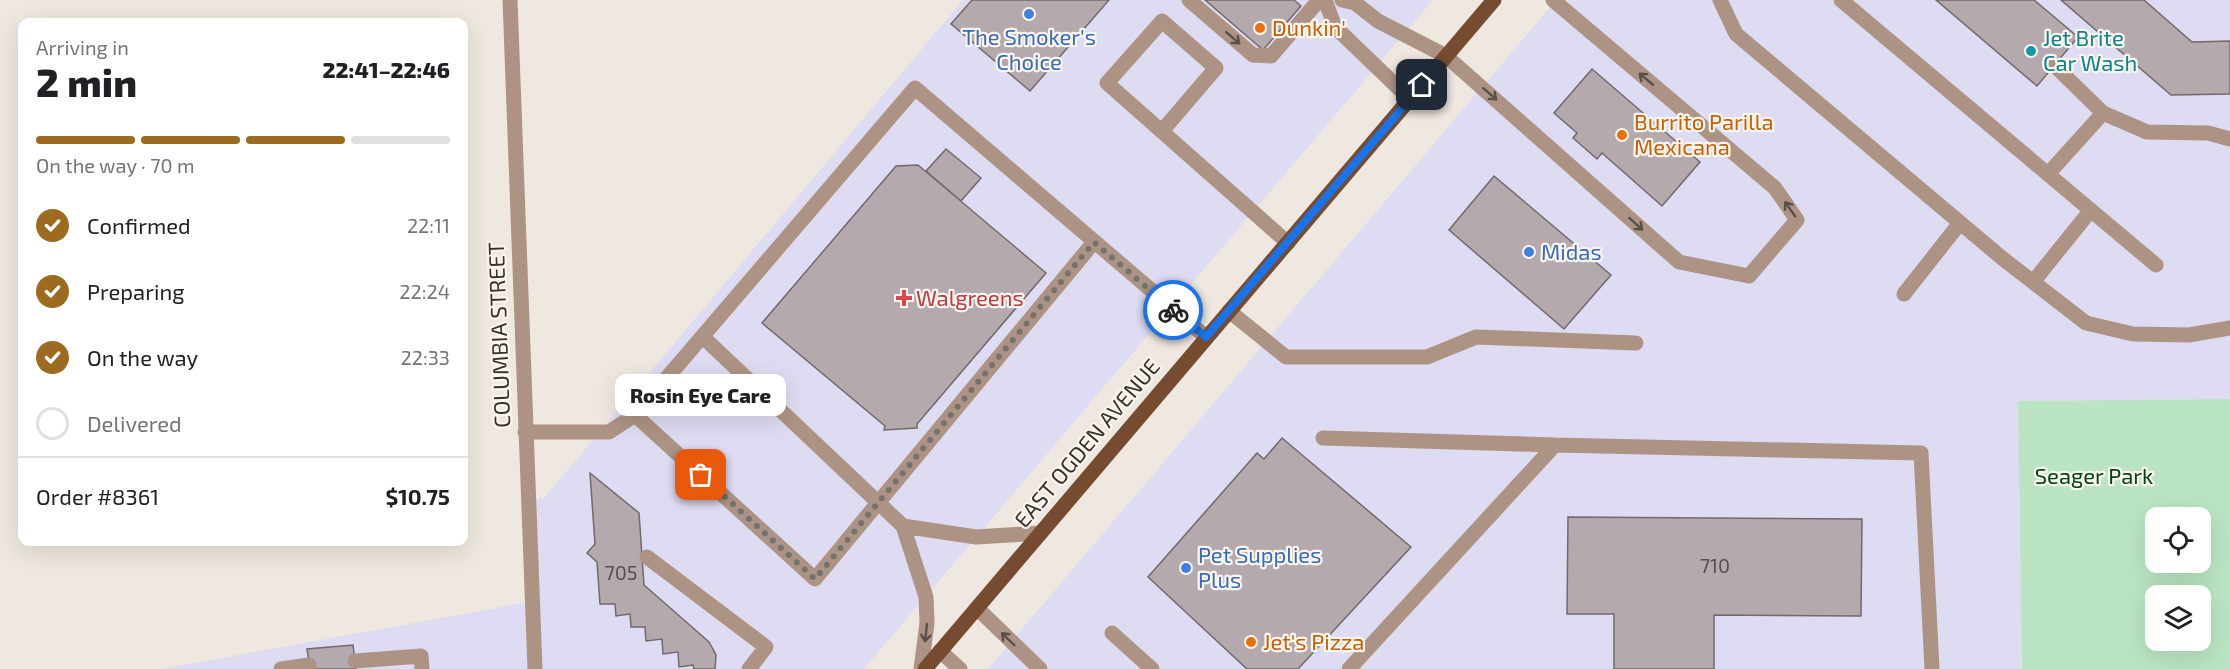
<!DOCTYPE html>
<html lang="en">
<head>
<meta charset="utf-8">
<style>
  body { margin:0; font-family:"Exo 2",sans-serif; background:#f6f6f6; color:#202124; height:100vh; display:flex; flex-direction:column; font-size:22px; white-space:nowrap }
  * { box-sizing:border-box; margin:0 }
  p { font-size:20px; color:#757577 }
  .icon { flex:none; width:33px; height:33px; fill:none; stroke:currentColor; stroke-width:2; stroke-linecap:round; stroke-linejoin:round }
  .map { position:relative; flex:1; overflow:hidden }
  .drawer { position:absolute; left:18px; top:18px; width:450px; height:528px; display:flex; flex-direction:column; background:#fff; border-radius:12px; box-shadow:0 6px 24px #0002 }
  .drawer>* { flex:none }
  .fabs { position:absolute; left:2145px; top:507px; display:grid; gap:12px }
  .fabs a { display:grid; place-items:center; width:66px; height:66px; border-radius:12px; background:#fff; box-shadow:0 6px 24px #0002; font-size:30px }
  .pin { position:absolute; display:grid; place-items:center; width:51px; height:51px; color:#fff; margin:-26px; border-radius:12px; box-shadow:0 3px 9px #0006 }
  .courier { position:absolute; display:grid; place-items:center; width:60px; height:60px; margin:-30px; border:4px solid #1a73e8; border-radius:50%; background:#fff; color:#222; box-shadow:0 2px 8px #0007 }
  .bubble { position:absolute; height:42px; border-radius:12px; background:#fff; box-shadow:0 6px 24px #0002; font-size:20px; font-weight:800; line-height:42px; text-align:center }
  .headline em { font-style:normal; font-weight:800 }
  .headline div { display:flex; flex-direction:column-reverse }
  .headline { display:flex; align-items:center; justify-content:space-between; height:102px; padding:0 18px }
  h1 { font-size:39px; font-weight:800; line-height:45px }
  .bar { display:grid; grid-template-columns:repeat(4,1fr); gap:9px 6px; align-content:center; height:72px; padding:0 18px }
  .bar i { height:8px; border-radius:4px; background:#e0e0e0 }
  .bar .active { background:#9c6b1f }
  .bar p { grid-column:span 4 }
  .line { display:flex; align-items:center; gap:15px; padding:0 18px; border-top:2px solid #e0e0e0 }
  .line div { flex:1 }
  ol { padding:0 18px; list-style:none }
  li { display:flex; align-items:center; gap:18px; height:66px }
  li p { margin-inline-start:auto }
  li .icon { padding:6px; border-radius:50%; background:#9c6b1f; color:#fff; stroke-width:4 }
  li:last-child { color:#757577 }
  li i { width:33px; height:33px; border:3px solid #e0e0e0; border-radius:50% }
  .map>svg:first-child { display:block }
  .commercial { fill:#dedcf2 }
  .green { fill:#bbe5c2; fill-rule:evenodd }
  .building { fill:#b4aaae; stroke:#73696d; stroke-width:1.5 }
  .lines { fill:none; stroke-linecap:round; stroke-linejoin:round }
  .lane { stroke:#ad9383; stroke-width:15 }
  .street { stroke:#ad9383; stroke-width:15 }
  .primary { stroke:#774b2f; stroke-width:15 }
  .oneway { stroke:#584f48 }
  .done { stroke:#75726d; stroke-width:6; stroke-dasharray:0 10.8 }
  .route { stroke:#1a73e8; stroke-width:8 }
  .shop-dot { fill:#3f7fe0; stroke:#fcf5ed; stroke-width:2 }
  .food-dot { fill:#e8710a; stroke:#fcf5ed; stroke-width:2 }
  .culture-dot { fill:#0f9aa8; stroke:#fcf5ed; stroke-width:2 }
  .health-dot { fill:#e0444e; stroke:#fcf5ed; stroke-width:2 }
  .labels { text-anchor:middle; stroke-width:4.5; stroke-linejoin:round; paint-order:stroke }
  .number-label { font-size:20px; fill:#54504f }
  .food-label { font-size:22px; fill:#c56008; stroke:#fcf5ed; text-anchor:start }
  .shop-label { font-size:22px; fill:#366cbe; stroke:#fcf5ed; text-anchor:start }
  .culture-label { font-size:22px; fill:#0d838f; stroke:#fcf5ed; text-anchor:start }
  .health-label { font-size:22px; fill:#be3a42; stroke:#fcf5ed; text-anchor:start }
  .street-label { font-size:22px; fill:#34322f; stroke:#fcf5ed }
  .park-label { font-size:22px; fill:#00431a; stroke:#fcf5ed }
</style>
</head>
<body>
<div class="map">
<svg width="2230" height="669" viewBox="0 0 2230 669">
  <rect width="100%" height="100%" fill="#eee8e0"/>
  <!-- commercial -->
  <path class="commercial" d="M963,0H1433L864,669H162L534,601L529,500L544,498Z
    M1556,0H2230V399L2018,401L2022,669H988Z"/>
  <!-- green -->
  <path class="green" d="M2230,399V669H2022L2018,401ZM2156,518H2200V562H2156ZM2156,596H2200V640H2156Z"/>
  <!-- building -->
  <path class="building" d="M972,0H1109L1030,91L951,24Z
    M1205,0H1294L1301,6L1263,50Z
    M1936,0H2034L2078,37L2037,86Z
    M2061,0H2144L2192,42L2230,41V94L2171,95Z
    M1592,69L1700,162L1662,206L1602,153L1597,159L1573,138L1577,133L1554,113Z
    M946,149L981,178L961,201L926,171Z
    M918,165L1046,273L917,424V428L884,430L885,426L762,323L896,166Z
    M1494,176L1611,275L1564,329L1449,230Z
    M1282,438L1411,547L1298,669H1247L1148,577L1257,453L1264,459Z
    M590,473L639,513L644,585L709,642L716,655L715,669H694L693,665L679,667L678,652L663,654L662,639L646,641L645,627H631L630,614L616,616L615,604H600L597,562L587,553L595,544Z
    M1568,517L1862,519L1861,616L1714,615V669H1614V614H1567Z
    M353,645L356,669H310L307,649Z"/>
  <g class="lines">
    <!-- lane -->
    <path class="lane" d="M1189,0L1253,55L1271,56L1319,0
      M1325,0L1335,27L1410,99
      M1342,0L1355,3L1378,21L1446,56L1679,262L1749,276L1797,220L1775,188L1553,0
      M1720,0L1736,34L2002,258L2086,323L2133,334L2189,335L2230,328
      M1841,0L2156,265
      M2054,65L2103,113L2147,132L2208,133L2230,139
      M1162,131L1216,68L1162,21L1107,83L1288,243
      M2048,174L2103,113
      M1094,242L815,579L635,415L915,88L1206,337
      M2033,282L2091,210
      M1904,294L1960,223
      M1229,311L1286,357H1427L1476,337L1636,343
      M703,337L903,526L926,597L927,623L921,669
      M525,432H609L635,415
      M1323,438L1555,445
      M903,526L976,537L1040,533
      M647,557L766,647L749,669
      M977,608L1040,669
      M1112,633L1152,669
      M940,651L960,669
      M355,661L421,656L422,669
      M281,669L309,665
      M1349,669L1555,445L1921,453L1932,669"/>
    <!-- street -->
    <path class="street" d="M510,0L535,669"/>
    <!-- primary -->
    <path class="primary" d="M925,669L1494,0"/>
  </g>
  <!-- one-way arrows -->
  <defs><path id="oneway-shaft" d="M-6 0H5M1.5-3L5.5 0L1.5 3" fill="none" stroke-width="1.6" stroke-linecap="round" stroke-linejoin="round" transform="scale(1.5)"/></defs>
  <g class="oneway">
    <use href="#oneway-shaft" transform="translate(1233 38) rotate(41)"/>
    <use href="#oneway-shaft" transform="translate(1646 79) rotate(-140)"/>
    <use href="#oneway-shaft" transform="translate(1490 94) rotate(41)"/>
    <use href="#oneway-shaft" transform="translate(1790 209) rotate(-125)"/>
    <use href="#oneway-shaft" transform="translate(1636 224) rotate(42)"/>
    <use href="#oneway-shaft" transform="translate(926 633) rotate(96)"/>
    <use href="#oneway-shaft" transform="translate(1008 639) rotate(-136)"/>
  </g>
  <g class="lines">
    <!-- done -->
    <path class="done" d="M701,475L815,579L1094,242L1173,310"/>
    <!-- route -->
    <path class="route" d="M1173,310L1206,337L1422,85"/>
  </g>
  <!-- markers -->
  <g class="shop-dot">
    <circle cx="1029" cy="14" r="6"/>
    <circle cx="1529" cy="252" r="6"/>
    <circle cx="1186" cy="568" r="6"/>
  </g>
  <g class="food-dot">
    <circle cx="1260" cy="28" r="6"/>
    <circle cx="1622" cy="135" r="6"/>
    <circle cx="1251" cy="642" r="6"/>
  </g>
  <circle class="culture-dot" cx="2031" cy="51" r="6"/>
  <path class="health-dot" d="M901 289h6v6h6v6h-6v6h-6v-6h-6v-6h6z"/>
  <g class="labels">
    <!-- number labels -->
    <g class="number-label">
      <text x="1715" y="573">710</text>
      <text x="621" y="580">705</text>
    </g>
    <!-- food labels -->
    <g class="food-label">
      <text x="1272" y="36">Dunkin'</text>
      <text x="1634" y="130">Burrito Parilla<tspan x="1634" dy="25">Mexicana</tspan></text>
      <text x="1263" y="650">Jet's Pizza</text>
    </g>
    <!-- shop labels -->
    <g class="shop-label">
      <text x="1029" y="45" text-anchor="middle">The Smoker's<tspan x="1029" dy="25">Choice</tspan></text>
      <text x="1541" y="260">Midas</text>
      <text x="1198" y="563">Pet Supplies<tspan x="1198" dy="25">Plus</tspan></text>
    </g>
    <!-- culture labels -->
    <g class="culture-label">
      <text x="2043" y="46">Jet Brite<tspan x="2043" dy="25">Car Wash</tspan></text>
    </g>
    <!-- health labels -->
    <g class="health-label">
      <text x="916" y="306">Walgreens</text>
    </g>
    <!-- street labels -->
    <g class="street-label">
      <text transform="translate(499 335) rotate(-92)" y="8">COLUMBIA STREET</text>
      <text transform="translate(1087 443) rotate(-50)" y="8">EAST OGDEN AVENUE</text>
    </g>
    <!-- park labels -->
    <g class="park-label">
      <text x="2094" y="484">Seager Park</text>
    </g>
  </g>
</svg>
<div class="fabs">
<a><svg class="icon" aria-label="locate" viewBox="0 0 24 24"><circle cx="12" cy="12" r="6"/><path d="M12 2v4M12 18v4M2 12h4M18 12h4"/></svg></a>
<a><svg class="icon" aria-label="layers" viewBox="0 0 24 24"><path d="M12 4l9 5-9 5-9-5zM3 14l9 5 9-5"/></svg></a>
</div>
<div class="pin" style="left:701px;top:475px;background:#ea580c"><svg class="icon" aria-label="bag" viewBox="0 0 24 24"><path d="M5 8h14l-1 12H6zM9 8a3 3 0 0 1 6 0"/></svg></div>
<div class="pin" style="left:1422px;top:85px;background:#1f2937"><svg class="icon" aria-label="home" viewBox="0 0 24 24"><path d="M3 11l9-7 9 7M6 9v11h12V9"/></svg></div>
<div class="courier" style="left:1173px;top:310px"><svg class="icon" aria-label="bike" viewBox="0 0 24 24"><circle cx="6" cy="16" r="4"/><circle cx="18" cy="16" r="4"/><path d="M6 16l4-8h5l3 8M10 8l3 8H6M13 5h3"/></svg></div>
<div class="bubble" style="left:615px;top:374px;width:171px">Rosin Eye Care</div>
<section class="drawer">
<div class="headline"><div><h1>2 min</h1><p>Arriving in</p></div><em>22:41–22:46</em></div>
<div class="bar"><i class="active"></i><i class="active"></i><i class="active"></i><i></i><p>On the way · 70 m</p></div>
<ol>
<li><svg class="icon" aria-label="check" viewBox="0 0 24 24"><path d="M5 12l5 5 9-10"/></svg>Confirmed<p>22:11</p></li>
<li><svg class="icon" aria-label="check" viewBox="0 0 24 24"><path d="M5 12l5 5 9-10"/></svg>Preparing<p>22:24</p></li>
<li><svg class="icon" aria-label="check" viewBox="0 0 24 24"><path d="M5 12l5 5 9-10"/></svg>On the way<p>22:33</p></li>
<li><i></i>Delivered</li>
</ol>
<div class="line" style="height:78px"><div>Order #8361</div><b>$10.75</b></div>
</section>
</div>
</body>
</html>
